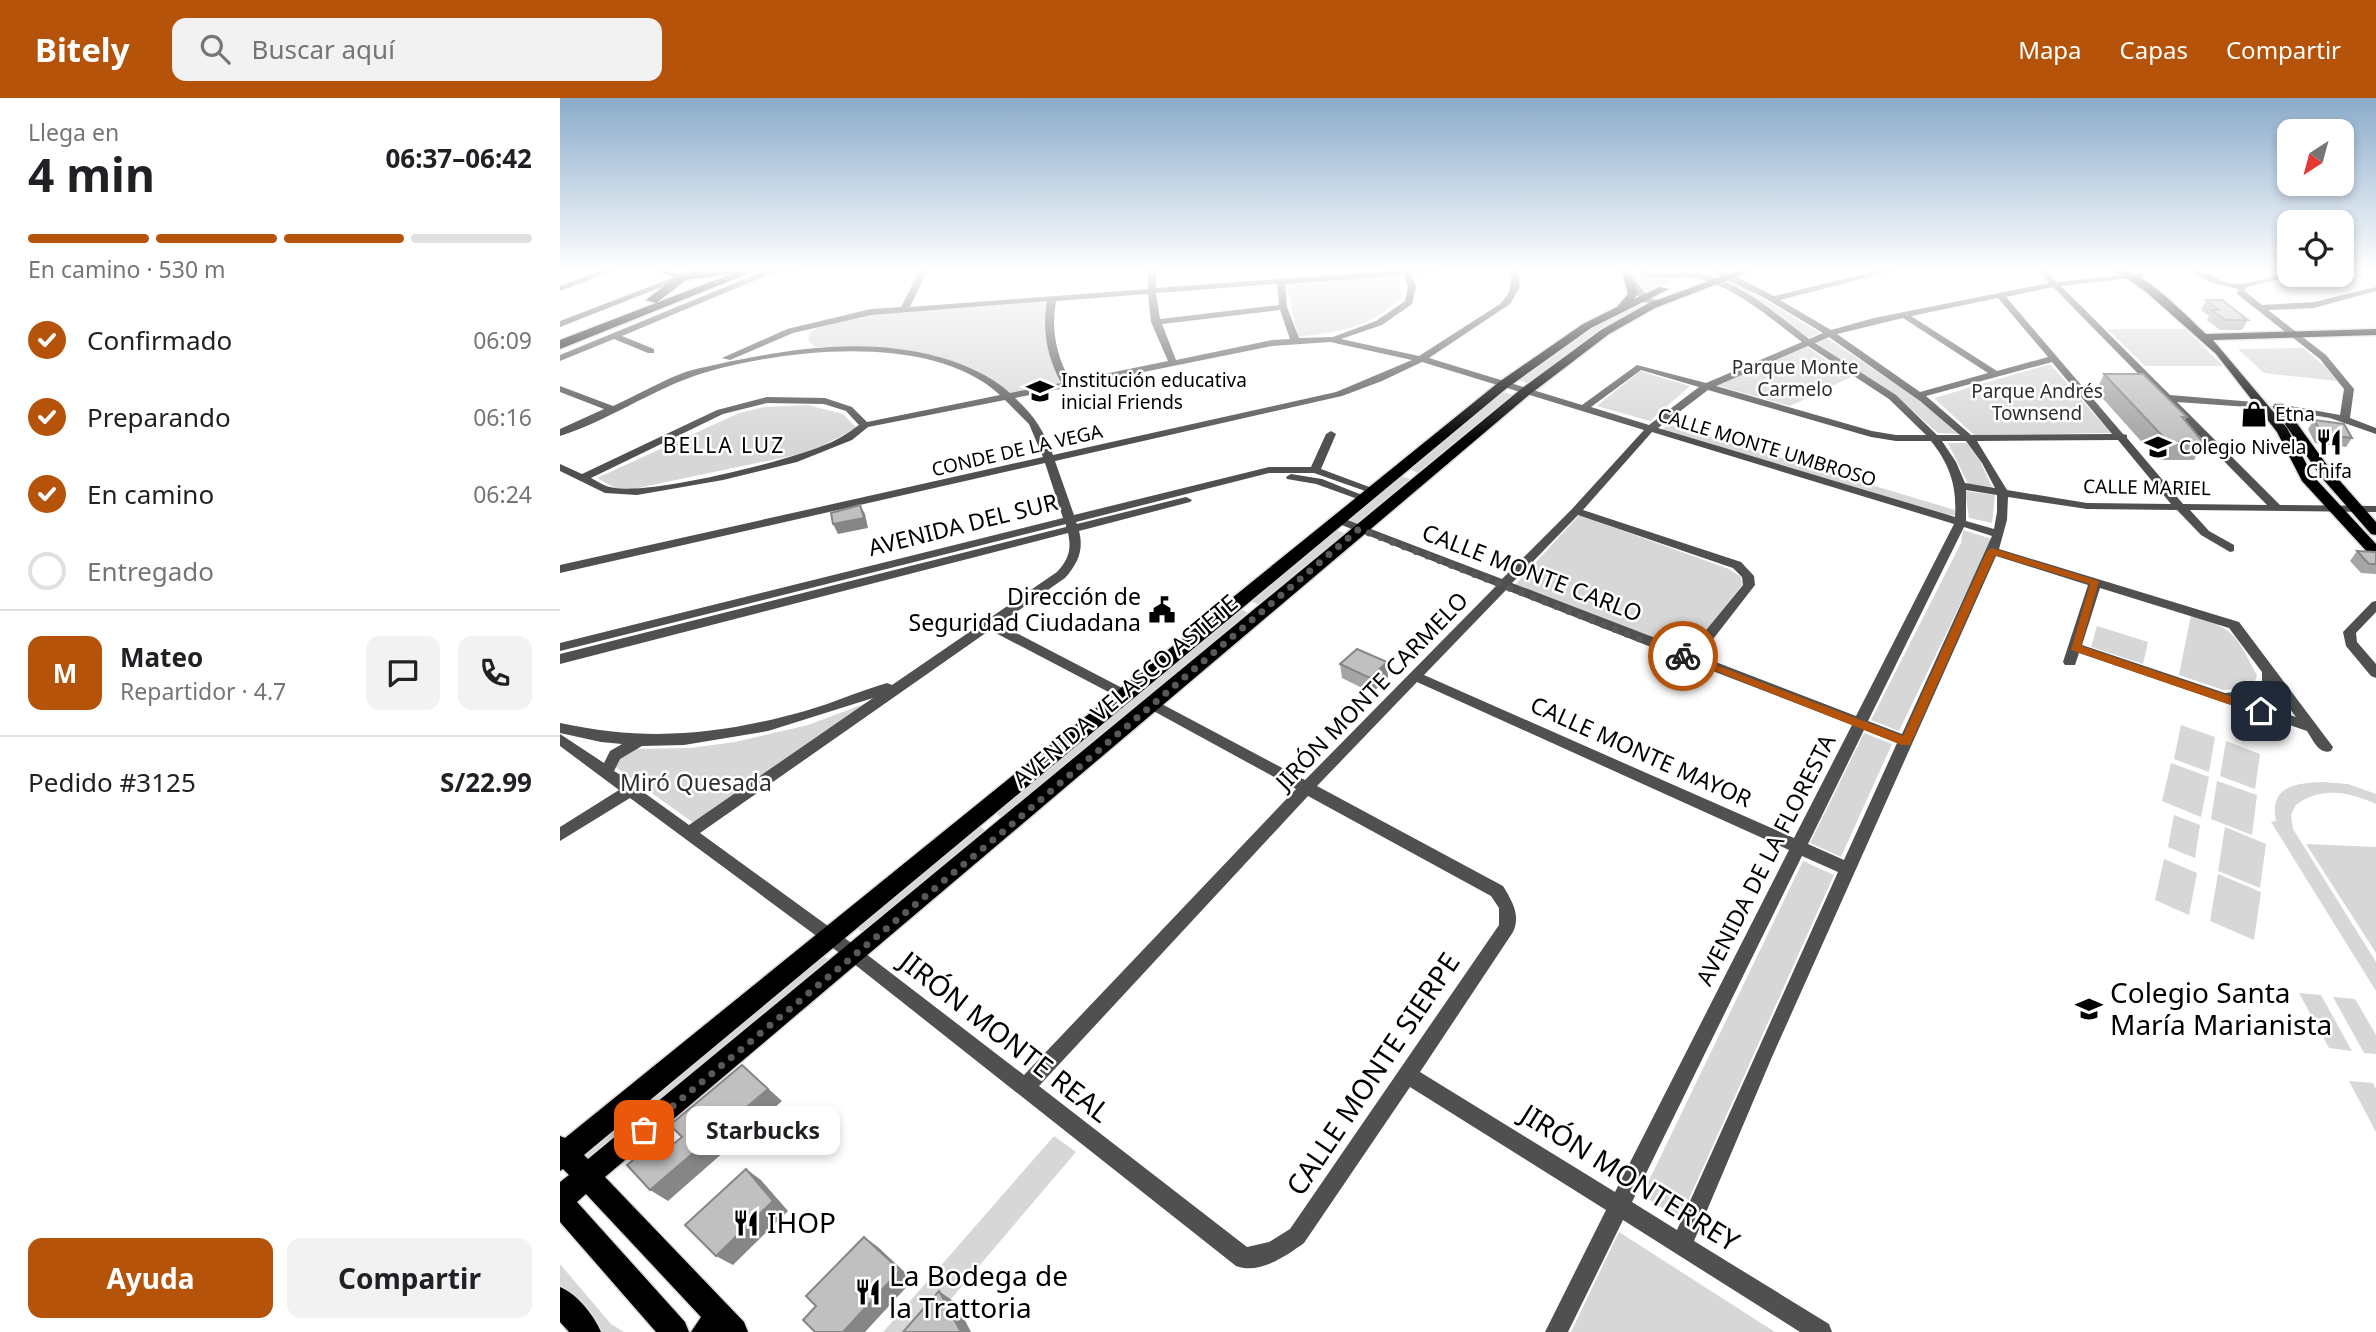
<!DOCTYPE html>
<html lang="es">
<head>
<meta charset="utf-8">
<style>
  body { margin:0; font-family:"Noto Sans",sans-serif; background:#f2f2f2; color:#202124; height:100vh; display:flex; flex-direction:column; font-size:26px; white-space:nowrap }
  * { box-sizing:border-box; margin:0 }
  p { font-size:23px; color:#757577 }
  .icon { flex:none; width:38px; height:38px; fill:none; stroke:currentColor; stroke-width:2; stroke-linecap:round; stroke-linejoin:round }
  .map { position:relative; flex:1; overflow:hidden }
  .panel { display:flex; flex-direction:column; background:#fff; width:560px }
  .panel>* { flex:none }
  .needle { width:46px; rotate:216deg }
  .fabs { position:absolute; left:1717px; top:21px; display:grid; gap:14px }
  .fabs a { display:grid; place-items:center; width:77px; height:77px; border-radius:14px; background:#fff; box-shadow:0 4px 10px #0003; font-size:35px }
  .pin { position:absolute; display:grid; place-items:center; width:60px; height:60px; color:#fff; margin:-30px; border-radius:14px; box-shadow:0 4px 10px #0006 }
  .courier { position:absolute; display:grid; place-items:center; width:70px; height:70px; margin:-35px; border:5px solid #b45309; border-radius:50%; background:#fff; color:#222; box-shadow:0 2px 9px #0007 }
  .bubble { position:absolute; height:49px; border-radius:14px; background:#fff; box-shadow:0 4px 10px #0003; font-size:23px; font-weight:700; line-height:49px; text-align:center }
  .summary em { font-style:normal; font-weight:700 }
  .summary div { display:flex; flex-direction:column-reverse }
  .summary { display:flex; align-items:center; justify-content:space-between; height:119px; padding:0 28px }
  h1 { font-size:46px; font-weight:700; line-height:52px }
  .bar { display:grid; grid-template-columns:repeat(4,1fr); gap:10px 7px; align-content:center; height:84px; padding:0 28px }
  .bar i { height:9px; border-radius:5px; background:#e0e0e0 }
  .bar .on { background:#b45309 }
  .bar p { grid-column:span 4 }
  .line { display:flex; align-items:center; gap:18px; padding:0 28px; border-top:2px solid #e0e0e0 }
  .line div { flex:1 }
  .round { display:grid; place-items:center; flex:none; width:74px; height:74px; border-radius:14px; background:#f2f2f2 }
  ol { padding:0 28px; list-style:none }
  li { display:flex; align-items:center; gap:21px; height:77px }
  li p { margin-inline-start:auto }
  li .icon { padding:7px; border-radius:50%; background:#b45309; color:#fff; stroke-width:4 }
  li:last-child { color:#757577 }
  li i { width:38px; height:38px; border:4px solid #e0e0e0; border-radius:50% }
  .button { display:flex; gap:14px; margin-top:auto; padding:14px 28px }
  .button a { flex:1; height:80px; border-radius:14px; background:#b45309; color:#fff; font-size:28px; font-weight:700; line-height:80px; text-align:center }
  .button a+a { background:#f2f2f2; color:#202124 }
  header { display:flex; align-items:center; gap:42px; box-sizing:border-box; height:98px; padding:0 35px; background:#b45309; color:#fff }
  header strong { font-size:33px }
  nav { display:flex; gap:38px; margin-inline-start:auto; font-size:24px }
  .search { width:490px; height:63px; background:#f2f2f2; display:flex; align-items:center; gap:18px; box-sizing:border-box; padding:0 24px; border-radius:14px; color:#757577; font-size:26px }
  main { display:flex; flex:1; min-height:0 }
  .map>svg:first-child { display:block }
  .green { fill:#d7d7d7 }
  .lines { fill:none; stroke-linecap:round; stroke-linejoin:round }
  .major-casing { stroke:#dbdbdb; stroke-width:3 }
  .highway-casing { stroke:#dbdbdb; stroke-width:3 }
  .minor { fill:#505050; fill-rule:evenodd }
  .major { fill:#000; fill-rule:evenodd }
  .highway { fill:#000; fill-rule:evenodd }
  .wall { fill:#a5a5a5 }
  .shaded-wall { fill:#868686 }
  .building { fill:#c0c0c0; stroke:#868686; stroke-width:2 }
  .route { fill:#b45309 }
  .done { stroke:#595959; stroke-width:7; stroke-dasharray:0 12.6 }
  .labels { text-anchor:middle; stroke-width:5; stroke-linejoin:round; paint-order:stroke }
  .far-park-label { font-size:19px; fill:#2e2e2e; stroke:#fff }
  .far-poi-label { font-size:19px; fill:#000; stroke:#fff; text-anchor:start }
  .far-street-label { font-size:19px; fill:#000; stroke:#fff }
  .far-neighbourhood-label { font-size:21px; letter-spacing:2px; fill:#000; stroke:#fff }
  .street-label { font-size:23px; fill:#000; stroke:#fff }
  .poi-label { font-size:23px; fill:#000; stroke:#fff; text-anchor:end }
  .park-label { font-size:23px; fill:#2e2e2e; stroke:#fff }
  .near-poi-label { font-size:28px; fill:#000; stroke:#fff; text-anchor:start }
  .near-street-label { font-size:28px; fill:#000; stroke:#fff }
</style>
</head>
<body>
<header>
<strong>Bitely</strong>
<div class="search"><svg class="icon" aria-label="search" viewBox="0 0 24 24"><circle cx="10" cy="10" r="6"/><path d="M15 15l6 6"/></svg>Buscar aquí</div>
<nav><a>Mapa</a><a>Capas</a><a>Compartir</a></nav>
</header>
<main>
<section class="panel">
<div class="summary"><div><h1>4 min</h1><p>Llega en</p></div><em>06:37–06:42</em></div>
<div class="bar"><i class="on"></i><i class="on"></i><i class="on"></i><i></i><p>En camino · 530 m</p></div>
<ol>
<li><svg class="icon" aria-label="check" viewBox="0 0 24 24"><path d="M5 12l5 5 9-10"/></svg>Confirmado<p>06:09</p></li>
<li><svg class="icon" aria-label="check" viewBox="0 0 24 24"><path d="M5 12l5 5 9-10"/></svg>Preparando<p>06:16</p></li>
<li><svg class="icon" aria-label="check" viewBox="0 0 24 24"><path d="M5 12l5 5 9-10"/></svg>En camino<p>06:24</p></li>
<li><i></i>Entregado</li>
</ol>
<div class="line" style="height:126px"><b class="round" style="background:#b45309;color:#fff">M</b><div><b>Mateo</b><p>Repartidor · 4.7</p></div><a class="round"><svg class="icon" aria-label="chat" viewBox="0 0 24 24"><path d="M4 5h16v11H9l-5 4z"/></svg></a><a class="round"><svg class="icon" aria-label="phone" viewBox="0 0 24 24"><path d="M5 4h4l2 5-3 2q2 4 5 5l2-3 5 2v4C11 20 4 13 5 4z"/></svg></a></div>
<div class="line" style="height:91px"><div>Pedido #3125</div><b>S/22.99</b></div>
<div class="button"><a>Ayuda</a><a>Compartir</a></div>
</section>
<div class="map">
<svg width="1816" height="1234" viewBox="0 0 1816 1234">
  <rect width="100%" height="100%" fill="#fff"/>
  <!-- green -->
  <path class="green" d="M1067,170C1080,170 1100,181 1117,183L1085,195Z
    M839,177L842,199C812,229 779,234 738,239L726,185Z
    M1172,182L1260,235L1248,240L1212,213L1162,186Z
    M488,201L485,235L500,287L452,296C392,255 326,248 255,249L248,242L250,235L259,228L320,215Z
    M1076,204L1084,209L1039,234L968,285L957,282L1029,230Z
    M1547,231H1626L1663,268H1585Z
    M1267,240L1355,299L1400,336L1378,335L1344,305L1255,244Z
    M1247,249L1291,279L1230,308L1155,287Z
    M1743,250L1767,270L1777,283L1704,275L1678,251Z
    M1490,266L1551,335L1414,337L1374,300Z
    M1080,273L1130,288L1090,323L1037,308Z
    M943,294L953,297L860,376L849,371Z
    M248,307L283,316L297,330L250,354L73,391L55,390L37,380L179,315L204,309Z
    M1108,326L1395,412L1396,417L1386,418L1102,332Z
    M1388,345H1407L1420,363L1432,389L1408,386Z
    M841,378L854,382L796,428L784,423Z
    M1405,393L1435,397L1432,425L1409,420Z
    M1019,417L1169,471L1181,479L1182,487L1128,555L955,487Z
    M776,432L789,437L702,508L689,502Z
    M1403,432L1432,441L1339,633L1311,622L1401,445Z
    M679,510L692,517L448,724L435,715Z
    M1631,517C1677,532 1675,536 1697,577L1693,589L1663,592L1619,577Z
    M1537,528L1588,544L1583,566L1531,549Z
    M320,600L135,726L54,668V663L71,651L130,650L175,644L248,627Z
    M1621,627L1655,639L1649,674L1614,661Z
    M1304,635L1332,646L1281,759L1250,745Z
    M1666,643L1700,656L1695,691L1660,678Z
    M1611,665L1649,679L1641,719L1602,703Z
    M1657,683L1697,697L1692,737L1651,721Z
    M1763,684L1788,686L1816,696V706C1789,694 1761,688 1736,707L1731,717L1733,731L1816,864V893L1711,724L1716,723C1709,688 1735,685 1763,684Z
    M1614,717L1640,727L1635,760L1608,749Z
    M418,727L429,735L303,835L294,828Z
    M1665,729L1706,746L1700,790L1658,773Z
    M1746,746L1816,749V855Z
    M1604,761L1637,775L1629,817L1595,802Z
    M1243,763L1274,777L1120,1121L1082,1097Z
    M1658,776L1701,794L1694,842L1650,823Z
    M263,857L273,864L33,1065L24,1055Z
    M1739,895L1761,897L1792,953L1769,950Z
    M1773,899L1795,901L1816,937V956L1804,955Z
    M1789,983L1813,985L1816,991V1034Z
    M494,1038L516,1054L363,1234H323Z
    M1059,1134L1215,1234H1011Z
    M0,1166L51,1226L64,1234H39L0,1190Z"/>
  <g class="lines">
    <!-- major casing -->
    <g class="major-casing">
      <path id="major" d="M87,170H104L128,179L123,182Z
        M1184,170H1199L1095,210L1049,236L969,297L45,1079L184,1224L188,1234H131L141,1219L26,1096L17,1104L125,1224L129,1234H96L0,1124V1084L9,1077L3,1071L0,1073V1038L5,1040L939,284L1023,226L1057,209L1068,196L1062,175L1071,177L1078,196L1074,201L1100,189L1109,191L1031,230L947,290L24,1057L28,1061L961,291L1041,232L1087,206Z
        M1551,170C1583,170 1623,215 1646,236L1816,231V237L1653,242L1727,330L1753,378L1816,446V459L1811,458L1742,383L1717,334L1656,256L1585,193Z
        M1715,306H1723L1772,374L1816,424V437L1811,436L1762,380L1713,309Z
        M0,1189C17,1196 34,1217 41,1234H9L0,1224Z"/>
    </g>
    <!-- highway casing -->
    <g class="highway-casing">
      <path id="highway" d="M160,170H171V175L185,170H202L0,251V242L96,205L86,202L119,176ZM171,176L96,205L126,182Z"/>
    </g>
    <!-- minor -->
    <path class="minor" d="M48,170H60L0,193V188Z
      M138,170H150L0,229V223Z
      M211,170H272L210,176L62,238L94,251V255H88L54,241L0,263V257Z
      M361,170H369L350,209L588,191V170H596V190L842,172L841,170H909L851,176L856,189L852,206L822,227L781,241L859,258L940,206C951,195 953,186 949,170H957L960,189L950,206L869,260L1022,307L1077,267L1146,285L1242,244C1213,222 1182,195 1147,183C1122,174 1097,188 1074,170C1084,170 1091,175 1100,176C1113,177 1125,173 1138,175C1179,182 1217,217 1249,241L1263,235L1203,199L1148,173L1152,171L1177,179L1214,198L1329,170H1344L1220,202L1271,232L1314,220L1489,185L1474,170H1483L1496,184L1583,175V179H1580L1501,188L1610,297L1706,305V309L1703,310L1617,304L1720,407L1816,408V414L1630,412L1649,433L1674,447V453L1670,454L1641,437L1617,412L1527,411L1448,399L1447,422L1439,451L1679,524L1773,649L1771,653C1759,657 1753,642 1747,633L1519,555L1515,567H1505L1503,564L1528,487L1436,458L1212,959L1134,1143L1269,1226L1272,1234H1240L1063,1122L1008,1234H985L1046,1112L850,989L744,1145C726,1158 699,1177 676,1168L289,862L70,700L0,743V729L59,692L0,648V636L44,665L50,653L62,646L41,644L0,635V625C88,644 159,637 245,613C273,605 299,593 327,585L332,587L497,474C508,462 512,452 508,435L0,566V556L506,429V426L0,553V545L503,420L485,365L0,475V467L483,359L469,326L445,302L308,329L292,342L237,364L163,382L77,397L45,395L0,373V366L22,376L157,312L207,299L265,300L292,309L307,324L440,297C371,233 220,251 137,277C90,293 47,323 0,338V331L44,311L0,294V288L53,308C76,298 113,276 136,271C216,253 297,237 379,259C404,266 430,277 450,295L501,285C487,258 482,234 487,203L311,217L233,235L170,262L162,260L227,231L311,211L341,209ZM844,177L848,189L845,203L816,223L773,239L739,240L727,209L725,186ZM717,186L719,207L600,221L596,195ZM1493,189L1707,407L1623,406L1567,340V337L1563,336L1446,199ZM588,196L591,224L608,263L510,283C496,256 491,233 496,203ZM1438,200L1488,259L1437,273L1351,218ZM720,212L730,241L712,242L616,262L602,226ZM1343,220L1428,275L1360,294L1277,236ZM1269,239L1360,303L1400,337H1377L1336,297L1255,245ZM770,244L852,262L776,294L493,357C484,333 474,317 455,300L712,248ZM1248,248L1329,301L1366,337H1336L1312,333L1156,288ZM862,264L1084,332L1012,411L942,481L782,420H774V424L936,488L745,682L598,604H588L586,607L588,610L736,691L464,977L301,852L140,735L430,532L560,600H570L572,597L570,594L439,526L505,480C518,465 524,452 519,433L630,404L632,402L626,399L517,426L516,424L709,375H754L811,395L815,396L820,393L761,371L776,336L771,333L766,336L751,369H709L514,417L495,363L782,298L822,283ZM1492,264L1552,336L1411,337L1366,298ZM1081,272L1139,289L1089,327L1031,309ZM1148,292L1311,339L1336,343H1371C1390,367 1397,388 1395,419L1098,330ZM207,305L264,306L286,313L299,327C287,336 276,343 262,348C227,363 84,399 50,389C44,388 37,383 31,380L163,316ZM1092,334L1394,426L1296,618L1140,558L1195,487L1194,478L1181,464L1023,412ZM1558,342L1611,406L1527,405L1447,392L1417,343ZM1382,343H1406L1422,365L1435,390L1405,385L1396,364ZM1406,392L1437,397V414L1434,431L1406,423ZM1018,417L1173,470L1182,479L1183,487L1129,553L952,485ZM1404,429L1432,438L1342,636L1308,623ZM1540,490L1669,530L1702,574V585L1691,592L1665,595L1522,547ZM946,492L1124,562L1125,564L1132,565L1292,627L1234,740L864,577ZM857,584L1229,752L1055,1094L860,974L953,834C961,817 952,803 943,788L757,688ZM1714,590L1736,619L1687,603L1706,597ZM313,600L129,727L79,691L77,687L54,673L60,661L82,648L124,647L208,633ZM1304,632L1337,645L1284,762L1248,746ZM748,698L931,798L939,810V827L730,1131L709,1144L687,1149L479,988ZM1242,758L1278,774L1117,1132L1072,1104Z
      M1057,170H1065L1089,200L1101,203V207L1083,204Z
      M1627,170C1646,170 1661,188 1680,186C1694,185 1715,177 1729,174V177L1732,178L1687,189L1684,193L1702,207L1754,204L1816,189V193L1754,210L1708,212L1766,257L1794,291L1790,320L1816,330V336L1770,320L1716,311L1714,309L1719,306L1780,317L1784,291L1760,261L1677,196L1678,191L1649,184Z
      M731,376L762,381L812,401L806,404L756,386L727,381L726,379Z
      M1816,503V514L1796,535L1797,544L1816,566V580L1811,578L1786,548L1783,534L1812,504Z"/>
    <!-- major -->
    <use href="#major" class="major"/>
    <!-- highway -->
    <use href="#highway" class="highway"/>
  </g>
  <!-- wall -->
  <path class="wall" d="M1646,202L1688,222L1682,232H1660L1647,222L1649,218L1641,212Z
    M1544,276L1627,319L1625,322L1644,345L1634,362H1598L1536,293Z
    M1754,322L1792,340L1786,349L1755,345L1748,331Z
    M1797,453L1816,454V476L1801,475L1790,463Z
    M780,566L828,579L812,595L782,580Z"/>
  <!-- shaded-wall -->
  <path class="shaded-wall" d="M300,407L305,416L308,430L278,436L273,426Z
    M827,564L828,579L812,595L810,580Z
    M182,967L222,1003L108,1103L90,1092Z
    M186,1071L201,1082L228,1113L173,1167L156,1158Z
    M304,1139L318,1149L353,1182L305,1234H283Z
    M379,1193L396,1205L411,1234H401Z"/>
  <!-- building -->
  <path class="building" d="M1646,202H1662L1688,222H1665L1652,212H1659Z
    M1544,276H1583L1627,319H1622L1644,345L1608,344Z
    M1754,322L1784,326L1792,340L1762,336Z
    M300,407L304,420L273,426L271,415Z
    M1797,453L1816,454V466H1809Z
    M797,551L827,564L810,580L780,566Z
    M182,967L208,991L90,1092L67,1067L87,1050L96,1060L122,1039L110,1027Z
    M186,1071L213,1103L156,1158L125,1127Z
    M304,1139L340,1172L283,1234H255L243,1222L256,1208L246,1198Z
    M379,1193L401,1234H343Z"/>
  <!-- sky -->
  <linearGradient id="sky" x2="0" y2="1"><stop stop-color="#8aabca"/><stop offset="0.5" stop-color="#fff"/><stop offset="1" stop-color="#fff" stop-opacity="0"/></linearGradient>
  <rect width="1816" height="343" fill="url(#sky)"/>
  <!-- route -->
  <path class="route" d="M1432,450L1539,483L1521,548L1705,610V616H1697L1511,552L1530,486L1435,457L1350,647H1342L1118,558L1127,556L1343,638L1427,453Z"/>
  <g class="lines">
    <!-- done -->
    <path class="done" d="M84,1032L445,732L799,431L1123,558"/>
  </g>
  <!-- icons -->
  <defs>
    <g id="school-bare" transform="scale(2.1)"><path d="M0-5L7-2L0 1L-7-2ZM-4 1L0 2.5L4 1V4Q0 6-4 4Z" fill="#000" stroke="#fff" stroke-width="2.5" paint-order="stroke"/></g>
    <g id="shop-bare" transform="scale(2.1)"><path d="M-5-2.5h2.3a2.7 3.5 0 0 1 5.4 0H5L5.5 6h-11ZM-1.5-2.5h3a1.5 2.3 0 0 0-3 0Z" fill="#000" stroke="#fff" stroke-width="2.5" paint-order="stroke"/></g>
    <g id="restaurant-bare" transform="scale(2.1)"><path d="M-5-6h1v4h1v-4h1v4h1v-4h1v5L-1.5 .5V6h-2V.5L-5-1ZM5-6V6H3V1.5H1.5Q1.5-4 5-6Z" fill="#000" stroke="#fff" stroke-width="2.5" paint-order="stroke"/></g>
    <g id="civic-bare" transform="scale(2.1)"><path d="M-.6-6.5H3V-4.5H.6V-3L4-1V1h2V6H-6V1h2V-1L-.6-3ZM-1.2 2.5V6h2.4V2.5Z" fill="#000" stroke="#fff" stroke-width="2.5" paint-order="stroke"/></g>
  </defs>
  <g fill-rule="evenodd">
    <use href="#school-bare" x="480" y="293"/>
    <use href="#shop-bare" x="1694" y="316"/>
    <use href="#restaurant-bare" x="1769" y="344"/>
    <use href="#school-bare" x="1598" y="349"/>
    <use href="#civic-bare" x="602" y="512"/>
    <use href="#school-bare" x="1529" y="911"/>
    <use href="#restaurant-bare" x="186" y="1125"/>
    <use href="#restaurant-bare" x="308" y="1194"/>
  </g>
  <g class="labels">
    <!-- far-park labels -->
    <g class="far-park-label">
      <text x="1235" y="276">Parque Monte<tspan x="1235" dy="22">Carmelo</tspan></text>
      <text x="1477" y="300">Parque Andrés<tspan x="1477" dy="22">Townsend</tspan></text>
    </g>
    <!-- far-poi labels -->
    <g class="far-poi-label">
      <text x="501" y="289">Institución educativa<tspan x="501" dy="22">inicial Friends</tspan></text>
      <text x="1715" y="323">Etna</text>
      <text x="1619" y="356">Colegio Nivela</text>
      <text x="1769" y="380" text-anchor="middle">Chifa</text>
    </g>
    <!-- far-street labels -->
    <g class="far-street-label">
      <text transform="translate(1207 349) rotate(17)" y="7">CALLE MONTE UMBROSO</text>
      <text transform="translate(457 352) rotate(-13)" y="7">CONDE DE LA VEGA</text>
      <text transform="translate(1587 389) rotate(1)" y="7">CALLE MARIEL</text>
    </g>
    <!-- far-neighbourhood labels -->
    <g class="far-neighbourhood-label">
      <text x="164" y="355">BELLA LUZ</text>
    </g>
    <!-- street labels -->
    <g class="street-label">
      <text transform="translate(403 427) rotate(-14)" y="8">AVENIDA DEL SUR</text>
      <text transform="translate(972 475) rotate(21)" y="8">CALLE MONTE CARLO</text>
      <text transform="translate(565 593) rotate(-40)" y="8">AVENIDA VELASCO ASTETE</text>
      <text transform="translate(812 593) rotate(-46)" y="8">JIRÓN MONTE CARMELO</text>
      <text transform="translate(1081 654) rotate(24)" y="8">CALLE MONTE MAYOR</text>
      <text transform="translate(1206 762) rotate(-63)" y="8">AVENIDA DE LA FLORESTA</text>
    </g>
    <!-- poi labels -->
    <g class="poi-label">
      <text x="581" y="507">Dirección de<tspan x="581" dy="26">Seguridad Ciudadana</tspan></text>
    </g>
    <!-- park labels -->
    <g class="park-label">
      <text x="136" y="693">Miró Quesada</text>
    </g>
    <!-- near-poi labels -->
    <g class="near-poi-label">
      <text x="1550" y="905">Colegio Santa<tspan x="1550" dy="32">María Marianista</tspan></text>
      <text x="207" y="1135">IHOP</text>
      <text x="329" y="1188">La Bodega de<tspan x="329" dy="32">la Trattoria</tspan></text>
    </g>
    <!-- near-street labels -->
    <g class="near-street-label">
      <text transform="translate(445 939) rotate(38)" y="10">JIRÓN MONTE REAL</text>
      <text transform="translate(813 976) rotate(-56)" y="10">CALLE MONTE SIERPE</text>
      <text transform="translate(1070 1080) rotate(32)" y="10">JIRÓN MONTERREY</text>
    </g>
  </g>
</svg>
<div class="fabs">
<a><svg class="needle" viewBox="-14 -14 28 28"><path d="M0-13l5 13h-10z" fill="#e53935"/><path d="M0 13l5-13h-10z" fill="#757577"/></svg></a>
<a><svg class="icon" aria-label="locate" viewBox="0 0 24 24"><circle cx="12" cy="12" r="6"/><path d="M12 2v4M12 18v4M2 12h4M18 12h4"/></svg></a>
</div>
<div class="pin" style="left:84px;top:1032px;background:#ea580c"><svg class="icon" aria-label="bag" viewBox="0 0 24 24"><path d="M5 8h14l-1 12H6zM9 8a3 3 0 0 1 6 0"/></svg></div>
<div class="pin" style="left:1701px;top:613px;background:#1f2937"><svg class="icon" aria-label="home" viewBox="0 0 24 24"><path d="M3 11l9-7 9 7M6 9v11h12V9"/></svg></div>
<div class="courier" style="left:1123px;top:558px"><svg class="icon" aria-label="bike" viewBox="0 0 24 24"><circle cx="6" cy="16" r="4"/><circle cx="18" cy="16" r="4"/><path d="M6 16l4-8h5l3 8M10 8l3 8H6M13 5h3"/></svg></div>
<div class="bubble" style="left:126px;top:1008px;width:154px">Starbucks</div>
</div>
</main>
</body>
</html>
